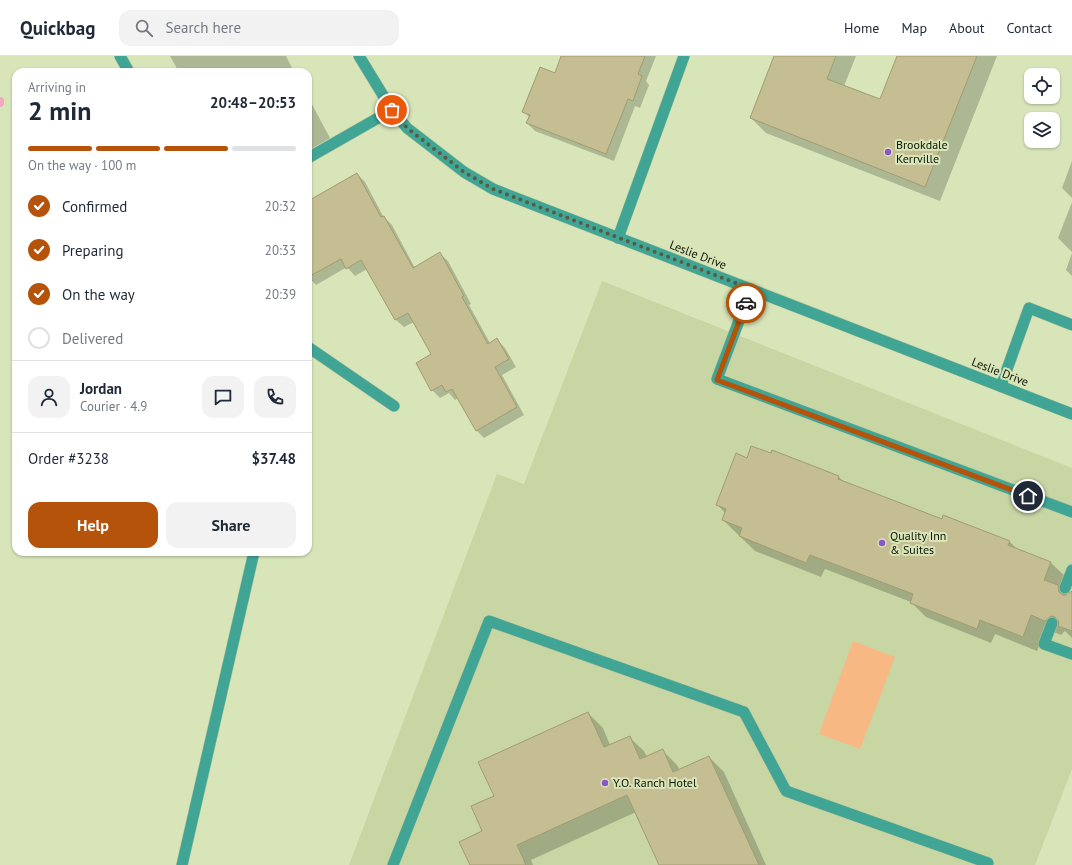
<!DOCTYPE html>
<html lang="en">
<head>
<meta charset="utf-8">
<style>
  body { margin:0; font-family:"PT Sans",sans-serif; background:#f2f2f3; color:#1f2937; height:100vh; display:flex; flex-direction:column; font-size:15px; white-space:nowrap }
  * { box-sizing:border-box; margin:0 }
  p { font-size:13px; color:#747a83 }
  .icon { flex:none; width:22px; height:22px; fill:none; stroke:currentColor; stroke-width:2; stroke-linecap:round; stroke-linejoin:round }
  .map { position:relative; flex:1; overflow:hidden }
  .sheet { position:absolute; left:12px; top:12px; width:300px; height:488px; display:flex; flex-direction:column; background:#fff; border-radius:12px; box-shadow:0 1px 3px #0004 }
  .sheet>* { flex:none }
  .tools { position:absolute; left:1024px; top:12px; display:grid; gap:8px }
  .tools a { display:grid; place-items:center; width:36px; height:36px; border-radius:8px; background:#fff; box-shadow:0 1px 3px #0004; font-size:20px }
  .pin { position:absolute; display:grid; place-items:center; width:34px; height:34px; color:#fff; margin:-17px; border:2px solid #fff; border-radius:50%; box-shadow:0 1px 4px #0007 }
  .courier { position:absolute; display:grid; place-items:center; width:40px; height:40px; margin:-20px; border:3px solid #b45309; border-radius:50%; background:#fff; color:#222; box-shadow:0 1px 5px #0007 }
  .headline em { font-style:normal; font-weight:800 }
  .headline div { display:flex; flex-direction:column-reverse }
  .headline { display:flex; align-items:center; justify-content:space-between; height:68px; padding:0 16px }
  h1 { font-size:26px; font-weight:800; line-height:30px }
  .bar { display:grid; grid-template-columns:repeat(4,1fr); gap:6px 4px; align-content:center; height:48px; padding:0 16px }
  .bar i { height:5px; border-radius:3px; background:#e0e1e3 }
  .bar .on { background:#b45309 }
  .bar p { grid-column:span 4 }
  .line { display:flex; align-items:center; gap:10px; padding:0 16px; border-top:1px solid #e0e1e3 }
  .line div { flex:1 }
  .round { display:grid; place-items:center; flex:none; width:42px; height:42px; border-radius:12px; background:#f2f2f3 }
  ol { padding:0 16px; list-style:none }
  li { display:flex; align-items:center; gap:12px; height:44px }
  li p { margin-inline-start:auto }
  li .icon { padding:4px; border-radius:50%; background:#b45309; color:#fff; stroke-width:4 }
  li:last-child { color:#747a83 }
  li i { width:22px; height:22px; border:2px solid #e0e1e3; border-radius:50% }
  .action { display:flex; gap:8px; margin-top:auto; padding:8px 16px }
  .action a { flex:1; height:46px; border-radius:12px; background:#b45309; color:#fff; font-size:16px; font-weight:800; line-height:46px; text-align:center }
  .action a+a { background:#f2f2f3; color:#1f2937 }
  header { display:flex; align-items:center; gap:24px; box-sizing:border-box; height:56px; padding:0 20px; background:#fff; border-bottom:1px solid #e0e1e3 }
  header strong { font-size:19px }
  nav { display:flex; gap:22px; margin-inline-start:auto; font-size:14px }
  .search { width:280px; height:36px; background:#f2f2f3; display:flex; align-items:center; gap:10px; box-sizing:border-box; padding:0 14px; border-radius:12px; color:#747a83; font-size:15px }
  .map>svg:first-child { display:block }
  .built { fill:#c8d6a4 }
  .green { fill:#f7b884 }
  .shadow { fill:#0003 }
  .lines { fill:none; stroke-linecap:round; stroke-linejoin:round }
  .stream { stroke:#f4a8be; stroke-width:8 }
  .building { fill:#c5be92; stroke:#a29c70 }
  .service-casing { stroke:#b8c39b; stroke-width:12 }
  .minor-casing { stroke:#b8c39b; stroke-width:12 }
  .service { stroke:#40a595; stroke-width:11 }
  .minor { stroke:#40a595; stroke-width:11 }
  .done { stroke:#555c43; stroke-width:4; stroke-dasharray:0 7.2 }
  .route { stroke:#b45309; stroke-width:5 }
  .poi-dot { fill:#8956ce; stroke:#d8e5b8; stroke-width:1.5 }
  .labels { text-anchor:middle; stroke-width:4; stroke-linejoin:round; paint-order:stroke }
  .poi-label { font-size:12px; fill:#0f1304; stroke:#d8e5b8; text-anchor:start }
  .street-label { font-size:12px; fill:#0f1304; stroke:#d8e5b8 }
</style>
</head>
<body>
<header>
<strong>Quickbag</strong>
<div class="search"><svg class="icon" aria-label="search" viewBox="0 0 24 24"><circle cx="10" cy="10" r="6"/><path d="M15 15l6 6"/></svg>Search here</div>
<nav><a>Home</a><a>Map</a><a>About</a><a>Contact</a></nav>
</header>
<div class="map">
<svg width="1072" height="809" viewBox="0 0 1072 809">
  <rect width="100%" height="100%" fill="#d8e5b8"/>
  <!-- built -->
  <path class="built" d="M602,225L1072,412V713L1035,809H349L497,418L524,428Z"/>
  <!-- green -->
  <path class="green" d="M853,585L895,601L860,693L819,678Z"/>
  <!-- shadow -->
  <path class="shadow" d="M170,0H286L294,16H179Z
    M563,0H656L646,25L649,29L640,52L635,50L614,105L535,75L527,67L529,61L524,56L555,18Z
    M775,0H856L844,30L880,45L898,0H997L940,145L766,77L751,62Z
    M308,41L330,82L308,95Z
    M1072,105V142L1062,132Z
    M357,118L365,126L383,160L392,169L415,212L440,198L448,205L471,248L469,249L490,287L497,284L505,292L516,311L502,319L524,359L484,382L476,374L458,342L455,344L449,337L440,342L432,334L433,299L414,266L404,271L396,264L367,213L355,220L347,211L316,229L308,221V146Z
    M1072,146V196L1058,182Z
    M1072,197V220L1066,214Z
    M773,396L839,421L845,427L942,465L1010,486L1018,494L1051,507L1066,521L1061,534L1067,540L1072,536V582L1065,575L1061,579L1046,573L1037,595L995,578L991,587L926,561L911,546L825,513L821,521L755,495L723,464L725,457L717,448L747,403L772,399Z
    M588,657L603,672L610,689L629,681L644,695L647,701L662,694L677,709L680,715L709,701L724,716L766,809H660L636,756L531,804L533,809H471L495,740Z"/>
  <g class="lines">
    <!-- stream -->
    <path class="stream" d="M0,45V47"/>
  </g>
  <!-- building -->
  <path class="building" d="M561,0H645L638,18L642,20L633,45L628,43L606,98L526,67L530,59L522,56L540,11L555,17Z
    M774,0H836L827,23L880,43L897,0H977L925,131L750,62Z
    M357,117L381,161L384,160L413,212L440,196L464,240L462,241L488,288L497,282L509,303L495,311L517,351L476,375L452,333L446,336L442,329L431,335L416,307L431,298L408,257L395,264L361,204L346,213L341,203L308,221V145Z
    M751,390L771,397L772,394L839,420L838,423L942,463L943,459L1010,485L1008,489L1051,506L1044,524L1058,529L1059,536L1063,539H1066L1072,535V575L1058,570L1059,566L1055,561L1051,560L1045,565L1031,559L1023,581L980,564L977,573L910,547L913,538L810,499L806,507L739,480L742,472L722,464L726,453L716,449L736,397L747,402Z
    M588,656L604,691L630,680L640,703L663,693L673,716L709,700L759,809H659L627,739L517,789L526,809H470L459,786L482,775L471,750L494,740L478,706Z"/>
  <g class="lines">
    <!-- service casing -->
    <g class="service-casing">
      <path id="service" d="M120,0L129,16
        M308,102L392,54
        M618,182L684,0
        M751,233L717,323L1072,456
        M308,291L394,350
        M1001,330L1029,252L1072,269
        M1065,532L1072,514
        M1052,567L1044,588L1072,598
        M182,809L254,496
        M393,809L489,565L744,656L786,735L988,807L987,809"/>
    </g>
    <!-- minor casing -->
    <g class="minor-casing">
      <path id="minor" d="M359,0L392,54L407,72L464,116L493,133L1072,358"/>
    </g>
    <!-- service -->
    <use href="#service" class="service"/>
    <!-- minor -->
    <use href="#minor" class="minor"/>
  </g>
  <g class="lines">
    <!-- done -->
    <path class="done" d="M392,54L407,72L464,116L493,133L751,233L746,247"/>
    <!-- route -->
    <path class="route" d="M746,247L717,324L1028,440"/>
  </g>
  <!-- markers -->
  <g class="poi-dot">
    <circle cx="888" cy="96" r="4"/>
    <circle cx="882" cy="487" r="4"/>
    <circle cx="605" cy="727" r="4"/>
  </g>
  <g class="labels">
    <!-- poi labels -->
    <g class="poi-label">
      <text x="896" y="93">Brookdale<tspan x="896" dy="14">Kerrville</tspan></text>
      <text x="890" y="484">Quality Inn<tspan x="890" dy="14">&amp; Suites</tspan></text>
      <text x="613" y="731">Y.O. Ranch Hotel</text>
    </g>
    <!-- street labels -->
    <g class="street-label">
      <text transform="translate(698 199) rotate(21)" y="4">Leslie Drive</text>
      <text transform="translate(1000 316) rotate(21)" y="4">Leslie Drive</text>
    </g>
  </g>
</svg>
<div class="tools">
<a><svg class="icon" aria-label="locate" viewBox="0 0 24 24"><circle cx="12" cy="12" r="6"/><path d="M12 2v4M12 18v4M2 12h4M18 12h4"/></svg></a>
<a><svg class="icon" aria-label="layers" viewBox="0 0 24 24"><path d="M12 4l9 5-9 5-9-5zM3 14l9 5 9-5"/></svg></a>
</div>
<div class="pin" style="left:392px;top:54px;background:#ea580c"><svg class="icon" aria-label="bag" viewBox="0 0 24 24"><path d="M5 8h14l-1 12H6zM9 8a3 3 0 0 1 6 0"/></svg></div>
<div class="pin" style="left:1028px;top:440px;background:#1f2937"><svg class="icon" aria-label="home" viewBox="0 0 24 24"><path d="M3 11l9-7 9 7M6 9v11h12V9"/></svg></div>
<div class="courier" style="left:746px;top:247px"><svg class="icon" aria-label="car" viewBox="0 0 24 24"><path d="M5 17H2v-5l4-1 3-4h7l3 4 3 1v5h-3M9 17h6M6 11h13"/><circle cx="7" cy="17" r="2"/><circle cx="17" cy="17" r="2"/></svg></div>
<section class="sheet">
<div class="headline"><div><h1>2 min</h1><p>Arriving in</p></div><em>20:48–20:53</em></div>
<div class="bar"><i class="on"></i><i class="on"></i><i class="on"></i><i></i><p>On the way · 100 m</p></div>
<ol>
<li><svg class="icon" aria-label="check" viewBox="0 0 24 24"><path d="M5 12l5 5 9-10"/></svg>Confirmed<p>20:32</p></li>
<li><svg class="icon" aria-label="check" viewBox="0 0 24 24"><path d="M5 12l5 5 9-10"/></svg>Preparing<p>20:33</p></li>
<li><svg class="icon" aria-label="check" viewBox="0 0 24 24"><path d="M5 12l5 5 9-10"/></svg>On the way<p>20:39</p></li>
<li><i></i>Delivered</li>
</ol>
<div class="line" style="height:72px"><a class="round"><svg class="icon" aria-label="person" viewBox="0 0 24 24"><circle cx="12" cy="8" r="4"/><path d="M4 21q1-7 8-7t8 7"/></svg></a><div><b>Jordan</b><p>Courier · 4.9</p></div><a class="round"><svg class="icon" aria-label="chat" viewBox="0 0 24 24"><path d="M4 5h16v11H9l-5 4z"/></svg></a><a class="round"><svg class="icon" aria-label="phone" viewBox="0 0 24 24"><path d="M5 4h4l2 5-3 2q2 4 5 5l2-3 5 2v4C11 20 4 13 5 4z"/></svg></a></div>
<div class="line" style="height:52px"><div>Order #3238</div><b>$37.48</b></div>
<div class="action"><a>Help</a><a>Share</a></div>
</section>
</div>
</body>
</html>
